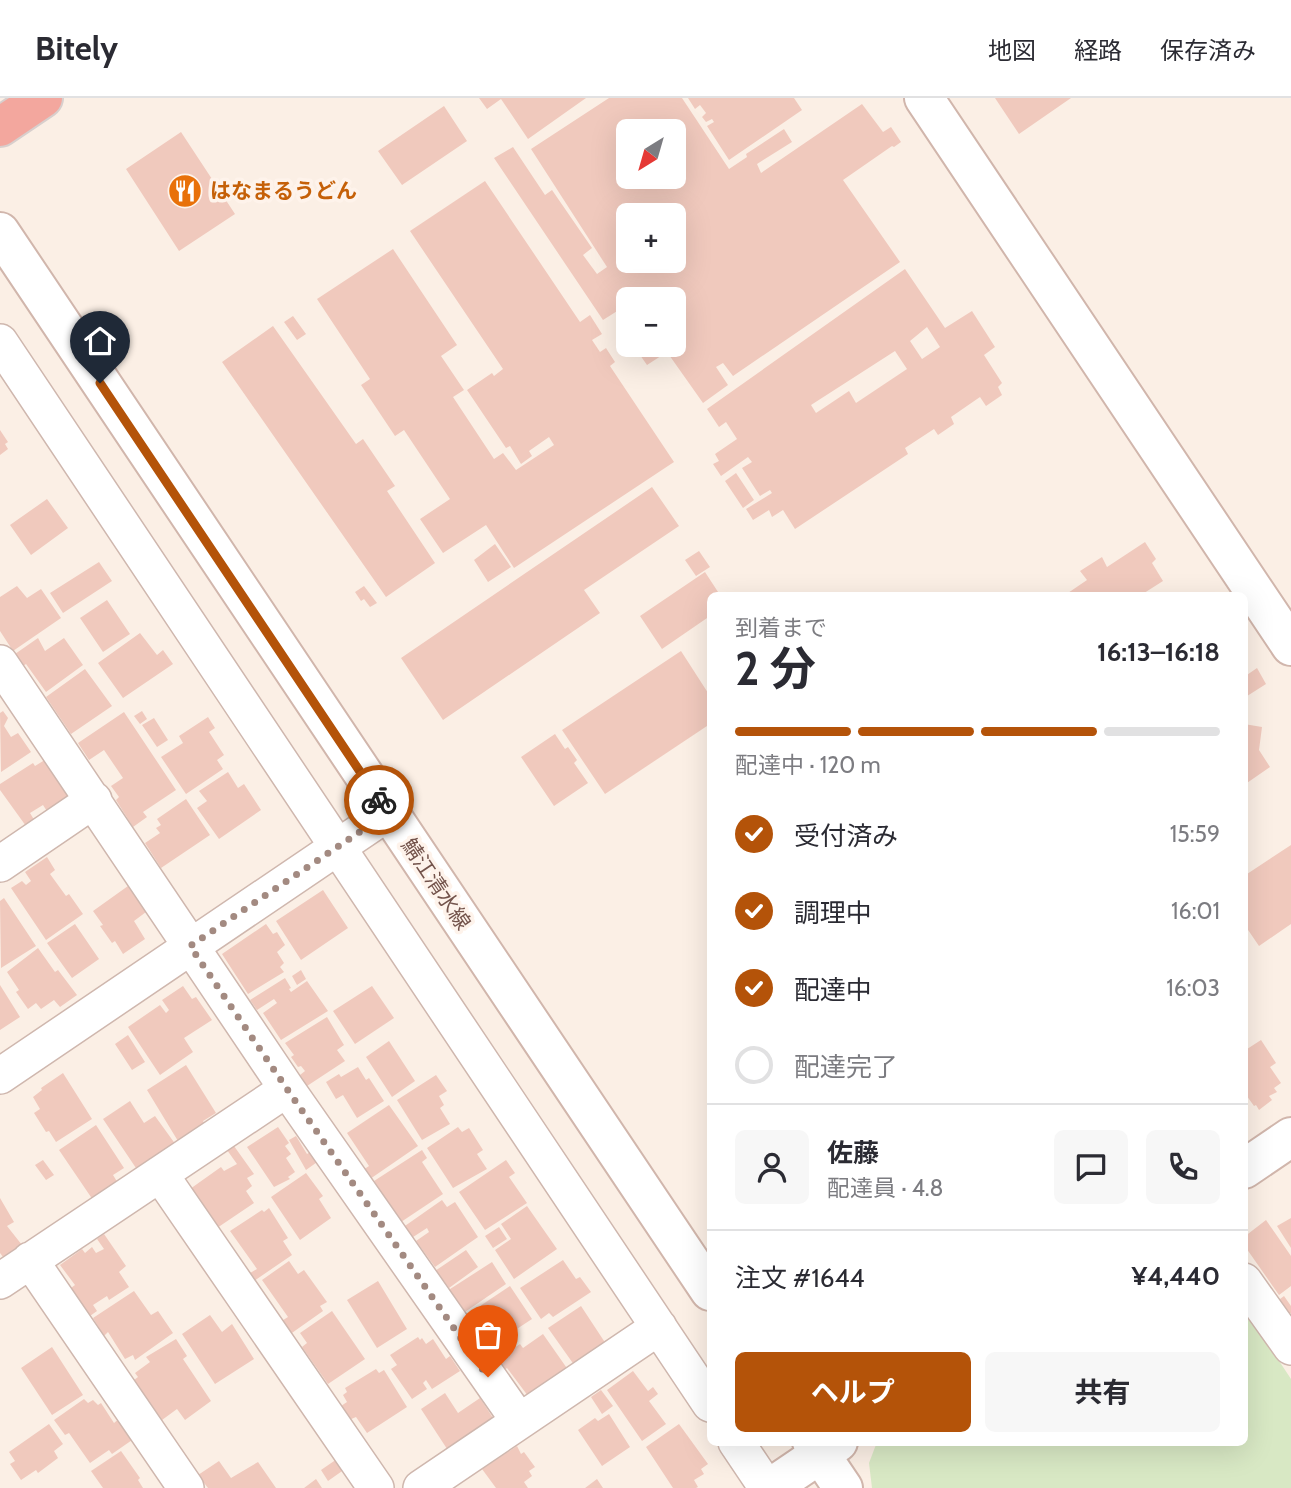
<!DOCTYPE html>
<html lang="ja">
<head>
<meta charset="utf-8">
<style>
  body { margin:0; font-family:Cabin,"Noto Sans JP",sans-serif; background:#f7f7f7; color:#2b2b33; height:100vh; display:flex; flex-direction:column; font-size:26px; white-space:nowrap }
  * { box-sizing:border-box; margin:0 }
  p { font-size:23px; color:#7c7c81 }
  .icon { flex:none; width:38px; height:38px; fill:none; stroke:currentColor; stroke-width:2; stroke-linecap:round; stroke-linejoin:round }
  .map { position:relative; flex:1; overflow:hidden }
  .sheet { position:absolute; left:707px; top:494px; width:541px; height:854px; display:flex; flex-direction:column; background:#fff; border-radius:10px; box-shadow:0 7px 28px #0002 }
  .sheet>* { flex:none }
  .needle { width:46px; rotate:217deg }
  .controls { position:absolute; left:616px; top:21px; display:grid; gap:14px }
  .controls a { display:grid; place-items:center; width:70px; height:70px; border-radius:10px; background:#fff; box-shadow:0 7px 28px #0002; font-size:35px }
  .pin { position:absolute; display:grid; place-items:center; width:60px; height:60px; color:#fff; margin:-72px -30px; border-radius:50% 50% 50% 0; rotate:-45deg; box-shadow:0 0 7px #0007 }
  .pin .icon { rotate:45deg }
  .courier { position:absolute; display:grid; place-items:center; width:70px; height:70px; margin:-35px; border:5px solid #b45309; border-radius:50%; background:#fff; color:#222; box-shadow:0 2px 9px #0007 }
  .head em { font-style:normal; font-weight:700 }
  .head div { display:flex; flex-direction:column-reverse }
  .head { display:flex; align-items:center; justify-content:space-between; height:119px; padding:0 28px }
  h1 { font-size:46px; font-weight:700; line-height:52px }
  .bar { display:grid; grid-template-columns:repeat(4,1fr); gap:10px 7px; align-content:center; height:84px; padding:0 28px }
  .bar i { height:9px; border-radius:5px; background:#e1e1e2 }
  .bar .selected { background:#b45309 }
  .bar p { grid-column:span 4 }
  .line { display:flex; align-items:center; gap:18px; padding:0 28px; border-top:2px solid #e1e1e2 }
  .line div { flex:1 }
  .round { display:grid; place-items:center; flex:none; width:74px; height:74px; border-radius:10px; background:#f7f7f7 }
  ol { padding:0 28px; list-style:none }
  li { display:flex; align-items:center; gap:21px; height:77px }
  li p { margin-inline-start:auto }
  li .icon { padding:7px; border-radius:50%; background:#b45309; color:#fff; stroke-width:4 }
  li:last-child { color:#7c7c81 }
  li i { width:38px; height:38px; border:4px solid #e1e1e2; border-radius:50% }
  .cta { display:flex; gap:14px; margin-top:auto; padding:14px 28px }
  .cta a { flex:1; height:80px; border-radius:10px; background:#b45309; color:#fff; font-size:28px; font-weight:700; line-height:80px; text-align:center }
  .cta a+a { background:#f7f7f7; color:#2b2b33 }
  header { display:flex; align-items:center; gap:42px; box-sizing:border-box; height:98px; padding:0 35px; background:#fff; border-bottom:2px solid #e1e1e2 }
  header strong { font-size:33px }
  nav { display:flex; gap:38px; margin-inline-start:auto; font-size:24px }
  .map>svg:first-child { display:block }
  .green { fill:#d8e8c4 }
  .building { fill:#f0c9bd; fill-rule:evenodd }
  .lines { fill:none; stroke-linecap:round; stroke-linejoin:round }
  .street-casing { stroke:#cfb7ae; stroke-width:38 }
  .secondary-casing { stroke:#d1b6ac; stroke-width:42 }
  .highway-casing { stroke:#d8cfcd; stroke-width:42 }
  .street { stroke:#fff; stroke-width:35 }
  .secondary { stroke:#fff; stroke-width:38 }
  .highway { stroke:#f3a79e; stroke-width:38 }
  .done { stroke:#a38a81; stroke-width:7; stroke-dasharray:0 12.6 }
  .route { stroke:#b45309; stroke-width:9 }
  .labels { text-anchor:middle; stroke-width:7; stroke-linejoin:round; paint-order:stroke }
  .food-label { font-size:21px; font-weight:bold; fill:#c56008; stroke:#fef3eb; text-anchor:start }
  .street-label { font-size:21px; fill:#73534b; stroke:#fef3eb }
</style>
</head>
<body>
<header>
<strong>Bitely</strong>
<nav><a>地図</a><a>経路</a><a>保存済み</a></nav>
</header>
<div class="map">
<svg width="1291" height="1390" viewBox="0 0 1291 1390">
  <rect width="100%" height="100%" fill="#fbefe5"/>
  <!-- green -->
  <path class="green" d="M1244,1210L1291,1281V1390H872L869,1365L877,1344H1244Z"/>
  <!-- building -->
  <path class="building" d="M479,0H586L528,41L501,1L487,11Z
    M609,0H682L729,71L747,59L746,56L784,31L792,44L757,66L761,75L862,6L883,34L891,29L901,44L894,49L892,48L843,82L900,164L733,278L723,265L716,269L728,287L703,305L667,254L647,267L633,247H674V201H628V220L622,210L603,222L494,60L513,49L545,97L552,92L592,150L583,157L597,176L607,169L531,51ZM628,33H674V79H628ZM628,117H674V163H628Z
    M688,0H794L802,12L729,62L707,28L714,24L712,21L706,24L702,19L706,15L700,7L695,11Z
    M995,0H1071L1019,36Z
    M444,8L467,43L402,87L378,53Z
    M181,34L235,116L179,153L126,71Z
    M485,83L580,224L590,217L602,236L592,242L600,254L606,250L615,264L610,268L674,364L514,470L486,427L443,455L420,421L450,401L404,332L395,338L361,287L370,281L317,201L393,151L457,247L441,258L464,292L453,299L494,361L503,355L516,372L554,347L549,339L529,353L532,358L521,366L510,348L506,350L467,292L492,275L494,278L503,271L410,133Z
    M905,171L945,230L972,213L995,249L984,257L1002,285L998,289L1002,297L986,308L980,299L951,319L954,326L938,337L934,331L905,350L908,356L795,431L783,412L772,419L769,412L753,422L746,411L772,395L770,392L760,398L742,370L752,364L748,359L721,378L713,366L719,363L715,356L737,341L726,324L719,329L707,311ZM927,229L940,249L922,261L910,243ZM895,253L907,271L856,305L849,293L816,315L811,307Z
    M293,218L306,236L297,242L284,224Z
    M273,228L356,346L363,341L395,388L387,393L435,465L386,499L222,264Z
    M0,332L8,344L5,346L8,351L0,357Z
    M736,375L754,402L743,410L725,383Z
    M652,389L679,428L584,492L600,515L443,622L401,560Z
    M47,401L68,430L31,457L10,427Z
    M1145,444L1156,461L1152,465L1163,483L1141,497H1065L1087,482L1080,473L1102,459L1107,469Z
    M495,446L511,469L488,484L474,462Z
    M699,453L710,469L696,478L685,462Z
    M99,464L112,483L63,515L50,495Z
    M705,474L720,497H710V518L662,551L640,518Z
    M17,488L27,500L41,491L61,520L13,553L0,533V499Z
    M364,488L377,505L370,509L364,501L361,503L355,494Z
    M107,502L130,536L103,554L80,520Z
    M140,535L157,557L163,552L173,566L123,600L98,565Z
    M38,540L45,553L64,540L83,567L46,594L26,566L23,568L15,556Z
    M681,553L710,598V626L605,696L562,632Z
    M1257,570L1266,586L1244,600V579Z
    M85,571L112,608L71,636L46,599Z
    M3,613L8,620L4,628L11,639L18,635L31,654L1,674L0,615Z
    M142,613L147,621L140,626L134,618Z
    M124,614L176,692L143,714L147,719L133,729L116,702L119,699L111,688L123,680L104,652L89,662L78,645Z
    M208,619L215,630L209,634L224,657L217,662L223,671L186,696L161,659L183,645L179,638Z
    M154,620L168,642L157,649L142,627Z
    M1244,626L1262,629L1259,652L1270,669L1244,687Z
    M555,636L565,651L568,649L577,662L574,665L588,685L554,708L521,659Z
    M48,660L73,697L52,721L43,707L30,715L39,730L31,735L0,692V686L33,665L35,668Z
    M228,674L238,690L244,686L261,712L219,741L197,710L207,703L199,693Z
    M186,701L210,737L161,770L145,745L160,735L156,730L161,727L157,721Z
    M1291,747V826L1259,848L1244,826V778Z
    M47,759L55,772L50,776L66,798L69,796L83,816L46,842L11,790L22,783L26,787L31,783L25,774Z
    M128,788L146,814L134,823L145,841L123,856L115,843L112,845L100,828L103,827L93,813Z
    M323,792L348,830L301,862L276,823Z
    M4,800L36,848L1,870L0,803Z
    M75,826L99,861L72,880L47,845Z
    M266,826L273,836L277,834L285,847L277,854L284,865L280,869L284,874L248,896L222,856Z
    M38,850L55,874L58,872L77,897L60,909L54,902L41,911L36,905L28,911L16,894L19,892L7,874Z
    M301,872L306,881L297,887L292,878Z
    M285,880L291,890L289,891L291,894L307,883L328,913L281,942L263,915L277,905L274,901L257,912L250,902Z
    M0,887L20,919L0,932Z
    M183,888L192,901L196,899L212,922L184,940L193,954L160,977L128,929L160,907L166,915L169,912L162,902Z
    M372,888L394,920L355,946L333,913Z
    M327,919L344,947L337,952L345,963L307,988L300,977L305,973L301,968L298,969L291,959L294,957L285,945Z
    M128,937L145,964L132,972L115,946Z
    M1261,942L1276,965L1270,969L1281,985L1274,990L1277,994L1269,998L1272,1002L1259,1012L1256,1007L1254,1008L1244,994V953Z
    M389,943L415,983L392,999L366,959Z
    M186,967L216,1015L203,1023L208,1032L181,1048L147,992Z
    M358,969L366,982L369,980L384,1003L357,1020L343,997L336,1001L326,984L339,976L341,979Z
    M63,975L92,1021L56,1044L49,1033L46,1034L34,1015L40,1011L33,999L42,992L41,990Z
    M436,977L447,993L439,998L444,1007L440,1010L450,1026L422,1042L397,1002Z
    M130,1003L144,1025L155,1018L176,1047L138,1073L103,1021Z
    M389,1007L418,1048L370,1081L363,1072L369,1068L347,1035Z
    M96,1027L124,1070L113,1077L121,1090L95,1105L59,1052Z
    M278,1029L289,1045L285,1048L291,1056L286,1060L295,1074L288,1079L290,1081L274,1089L247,1049Z
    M458,1029L462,1034L469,1030L483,1052L477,1056L487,1071L453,1090L427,1050Z
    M296,1038L307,1056L314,1052L320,1062L306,1072L289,1042Z
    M234,1048L254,1076L247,1080L252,1088L246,1093L254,1105L217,1130L190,1091L221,1069L224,1073L237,1066L227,1052Z
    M422,1052L427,1060L422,1064L443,1096L401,1124L374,1083Z
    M43,1062L54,1077L46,1082L35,1067Z
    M506,1062L515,1075L509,1079L527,1105L485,1132L459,1094Z
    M306,1075L323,1098L319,1101L331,1120L300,1142L271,1099Z
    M0,1100L14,1124L7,1128L22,1147L16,1151L17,1153L3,1159L0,1155Z
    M442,1102L447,1109L455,1104L478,1139L435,1169L416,1143L429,1134L427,1130L410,1141L402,1130Z
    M527,1108L557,1151L514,1181L495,1152L511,1141L501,1126Z
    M269,1110L288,1140L283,1143L292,1157L254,1183L250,1175L257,1171L230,1133L262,1112L264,1114Z
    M1291,1120V1150L1277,1128Z
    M1266,1122L1291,1158V1188L1279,1197L1244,1147V1139Z
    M499,1129L507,1141L493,1150L485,1138Z
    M104,1136L126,1168L119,1174L129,1189L109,1202L107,1198L93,1207L97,1213L90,1218L71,1190L75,1187L60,1167L82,1151L85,1155L92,1149L96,1155L104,1151L97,1141Z
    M466,1152L478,1169L449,1190L444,1183L439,1186L432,1175Z
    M563,1162L576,1181L580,1179L591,1194L553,1219L549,1215L541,1221L520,1190Z
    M289,1163L298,1176L304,1172L327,1204L320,1208L323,1213L289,1237L280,1224L288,1219L262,1182Z
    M492,1164L506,1186L462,1216L447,1193Z
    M378,1183L407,1231L377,1250L347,1202Z
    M510,1188L532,1221L506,1238L512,1248L491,1262L484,1251L492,1246L471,1214Z
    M134,1193L151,1217L158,1213L173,1235L135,1262L133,1257L125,1261L108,1234L104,1238L93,1220Z
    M1284,1198L1291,1208V1215L1286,1218L1276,1204Z
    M581,1208L606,1246L577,1271L548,1230Z
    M332,1213L365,1261L328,1286L302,1249L307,1245L300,1235Z
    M210,1217L222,1234L232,1226L254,1261L215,1286L182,1236Z
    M543,1236L571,1276L528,1298L507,1270L500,1275L494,1264L520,1246L523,1250Z
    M418,1239L420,1242L422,1240L426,1246L433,1241L446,1261L450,1258L460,1273L432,1291L426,1282L423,1285L427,1291L412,1301L391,1271L397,1267L390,1257Z
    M176,1241L187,1258L183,1261L211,1303L185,1322L177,1311L162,1322L134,1282L138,1279L135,1275L150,1264L146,1259Z
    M52,1249L83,1297L52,1317L21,1270Z
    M376,1271L379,1275L384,1272L407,1309L367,1335L356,1319L349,1322L341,1308L347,1304L343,1297L347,1294L345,1290Z
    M633,1273L648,1293L653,1289L658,1296L649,1303L666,1326L642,1343L607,1292Z
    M601,1292L613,1308L602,1316L591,1299Z
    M445,1295L458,1315L480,1300L493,1320L491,1330L451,1357L421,1311Z
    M84,1301L88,1305L93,1302L98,1307L101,1305L114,1325L121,1319L135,1340L112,1356L109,1352L90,1365L69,1335L65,1337L54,1322Z
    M609,1316L630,1349L602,1368L578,1332L595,1320L598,1323Z
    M49,1326L63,1346L54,1353L58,1360L38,1375L36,1372L21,1382L10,1366L15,1363L9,1354Z
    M679,1326L708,1366L701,1371L704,1376L694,1382L698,1389L696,1390H673L646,1349Z
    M517,1348L521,1356L524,1354L535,1369L529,1373L532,1378L524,1384L528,1390H496L482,1371Z
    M121,1353L140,1380L138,1382L143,1390H103L91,1373Z
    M337,1361L345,1371L328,1383L321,1372Z
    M219,1363L231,1380L258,1364L276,1390H208L198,1377Z
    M316,1381L322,1390H304Z
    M597,1381L603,1390H585Z"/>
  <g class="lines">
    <!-- street casing -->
    <g class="street-casing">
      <path id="street" d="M0,244L710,1306
        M0,565L287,991L519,1323
        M0,766L94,702
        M0,978L388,715
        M160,1076L376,1390
        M30,1162L186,1390
        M0,1183L287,991
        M1244,1183L1291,1249
        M736,1344L767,1390
        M421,1390L659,1229"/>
    </g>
    <!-- secondary casing -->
    <g class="secondary-casing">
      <path id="secondary" d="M924,0L1291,548
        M0,134L710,1193
        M1244,1071L1291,1039
        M812,1344L843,1390
        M770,1390L838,1344"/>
    </g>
    <!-- highway casing -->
    <g class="highway-casing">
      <path id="highway" d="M0,29L43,0"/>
    </g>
    <!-- street -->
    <use href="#street" class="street"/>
    <!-- secondary -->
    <use href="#secondary" class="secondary"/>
    <!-- highway -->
    <use href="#highway" class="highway"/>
  </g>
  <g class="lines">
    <!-- done -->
    <path class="done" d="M379,702L388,715L190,848L287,991L488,1279"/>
    <!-- route -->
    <path class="route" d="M100,285L379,702"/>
  </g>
  <!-- icons -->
  <defs>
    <g id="restaurant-disc" transform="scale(1.75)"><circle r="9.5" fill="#e8710a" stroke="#fef3eb"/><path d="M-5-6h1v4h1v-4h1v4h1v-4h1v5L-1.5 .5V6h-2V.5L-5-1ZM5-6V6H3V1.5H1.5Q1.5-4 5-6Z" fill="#fff"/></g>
  </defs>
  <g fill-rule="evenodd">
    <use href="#restaurant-disc" x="185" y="93"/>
  </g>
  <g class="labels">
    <!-- food labels -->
    <g class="food-label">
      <text x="210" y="100">はなまるうどん</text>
    </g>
    <!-- street labels -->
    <g class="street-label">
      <text transform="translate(436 786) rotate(56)" y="7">鯖江清水線</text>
    </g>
  </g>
</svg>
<div class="controls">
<a><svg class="needle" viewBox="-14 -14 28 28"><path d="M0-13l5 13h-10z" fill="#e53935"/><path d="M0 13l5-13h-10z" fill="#7c7c81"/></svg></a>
<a>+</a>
<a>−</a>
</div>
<div class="pin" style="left:488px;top:1279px;background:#ea580c"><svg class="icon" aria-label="bag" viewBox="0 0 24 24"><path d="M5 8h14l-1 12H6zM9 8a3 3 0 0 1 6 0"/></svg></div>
<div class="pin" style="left:100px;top:285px;background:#1f2937"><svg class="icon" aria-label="home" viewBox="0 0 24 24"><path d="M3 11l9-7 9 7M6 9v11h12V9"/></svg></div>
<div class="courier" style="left:379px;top:702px"><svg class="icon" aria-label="bike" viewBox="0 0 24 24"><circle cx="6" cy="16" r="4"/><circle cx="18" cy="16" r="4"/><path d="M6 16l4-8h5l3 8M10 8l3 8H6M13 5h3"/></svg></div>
<section class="sheet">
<div class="head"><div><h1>2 分</h1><p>到着まで</p></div><em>16:13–16:18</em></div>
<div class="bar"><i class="selected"></i><i class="selected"></i><i class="selected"></i><i></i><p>配達中 · 120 m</p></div>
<ol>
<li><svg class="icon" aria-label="check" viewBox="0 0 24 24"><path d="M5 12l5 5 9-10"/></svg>受付済み<p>15:59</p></li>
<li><svg class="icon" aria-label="check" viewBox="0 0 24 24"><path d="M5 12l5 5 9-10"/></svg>調理中<p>16:01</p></li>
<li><svg class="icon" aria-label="check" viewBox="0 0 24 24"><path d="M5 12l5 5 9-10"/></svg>配達中<p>16:03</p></li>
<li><i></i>配達完了</li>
</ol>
<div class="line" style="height:126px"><a class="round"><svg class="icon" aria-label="person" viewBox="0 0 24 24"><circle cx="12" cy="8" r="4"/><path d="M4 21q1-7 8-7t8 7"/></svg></a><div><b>佐藤</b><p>配達員 · 4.8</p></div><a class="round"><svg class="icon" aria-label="chat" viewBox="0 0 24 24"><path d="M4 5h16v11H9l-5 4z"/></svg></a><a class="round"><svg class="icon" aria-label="phone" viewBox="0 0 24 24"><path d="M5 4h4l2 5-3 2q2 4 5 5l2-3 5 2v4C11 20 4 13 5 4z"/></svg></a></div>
<div class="line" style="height:91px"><div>注文 #1644</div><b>¥4,440</b></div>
<div class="cta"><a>ヘルプ</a><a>共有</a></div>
</section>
</div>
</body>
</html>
